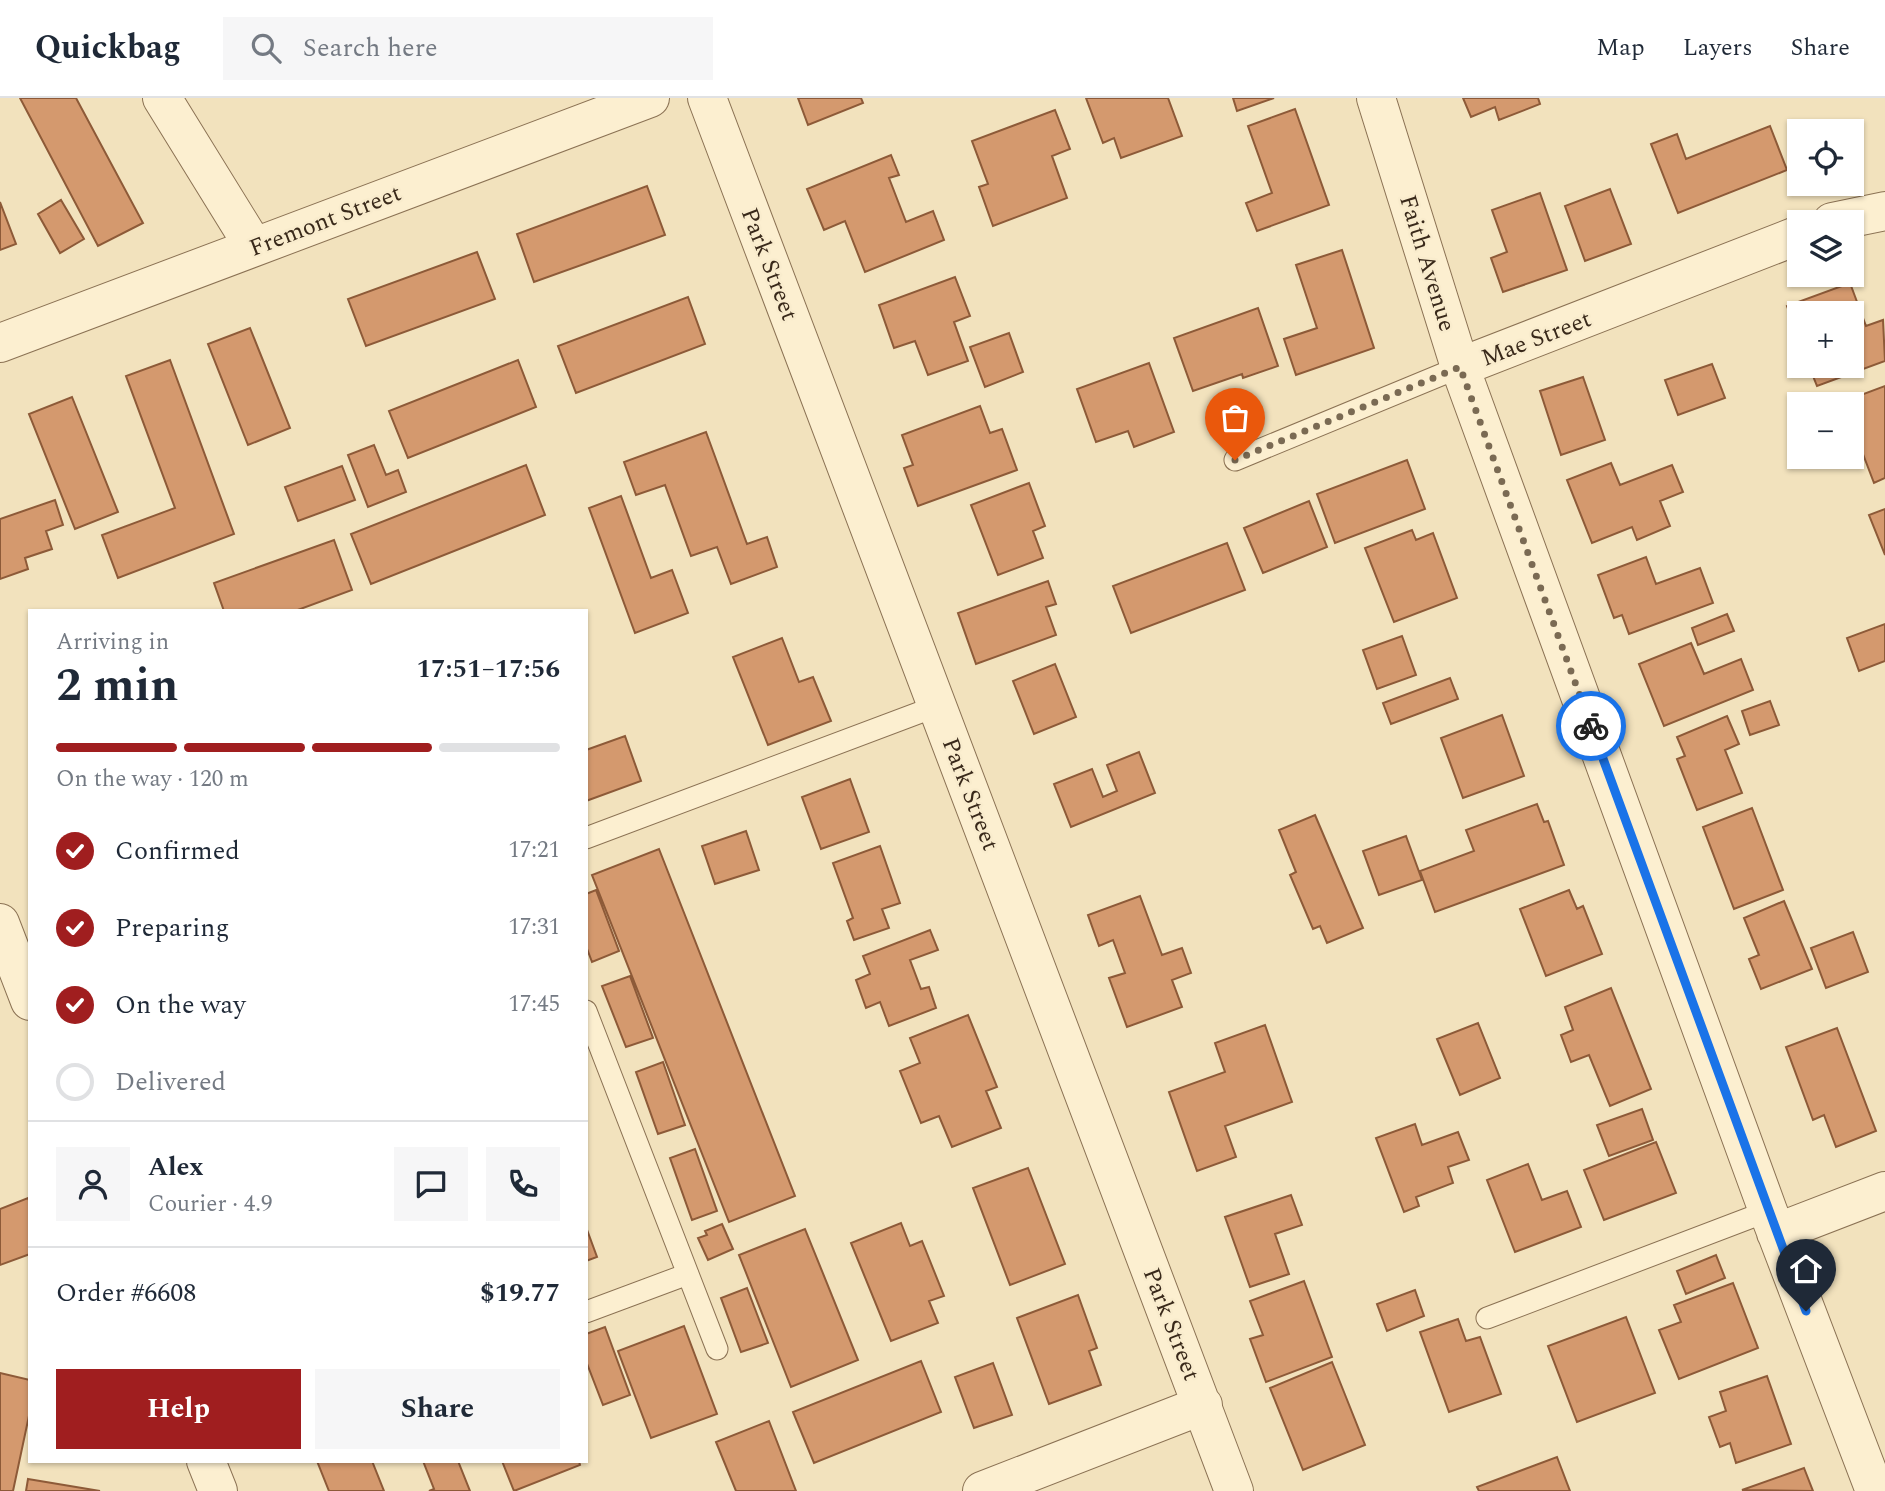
<!DOCTYPE html>
<html lang="en">
<head>
<meta charset="utf-8">
<style>
  body { margin:0; font-family:Spectral,serif; background:#f6f6f7; color:#1f2937; height:100vh; display:flex; flex-direction:column; font-size:26px; white-space:nowrap }
  * { box-sizing:border-box; margin:0 }
  p { font-size:23px; color:#747a83 }
  .icon { flex:none; width:38px; height:38px; fill:none; stroke:currentColor; stroke-width:2; stroke-linecap:round; stroke-linejoin:round }
  .map { position:relative; flex:1; overflow:hidden }
  .panel { position:absolute; left:28px; top:511px; width:560px; height:854px; display:flex; flex-direction:column; background:#fff; border-radius:0px; box-shadow:0 2px 5px #0004 }
  .panel>* { flex:none }
  .controls { position:absolute; left:1787px; top:21px; display:grid; gap:14px }
  .controls a { display:grid; place-items:center; width:77px; height:77px; border-radius:0px; background:#fff; box-shadow:0 2px 5px #0004; font-size:35px }
  .pin { position:absolute; display:grid; place-items:center; width:60px; height:60px; color:#fff; margin:-72px -30px; border-radius:50% 50% 50% 0; rotate:-45deg; box-shadow:0 0 7px #0007 }
  .pin .icon { rotate:45deg }
  .courier { position:absolute; display:grid; place-items:center; width:70px; height:70px; margin:-35px; border:5px solid #1a73e8; border-radius:50%; background:#fff; color:#222; box-shadow:0 2px 9px #0007 }
  .headline em { font-style:normal; font-weight:700 }
  .headline div { display:flex; flex-direction:column-reverse }
  .headline { display:flex; align-items:center; justify-content:space-between; height:119px; padding:0 28px }
  h1 { font-size:46px; font-weight:700; line-height:52px }
  .bar { display:grid; grid-template-columns:repeat(4,1fr); gap:10px 7px; align-content:center; height:84px; padding:0 28px }
  .bar i { height:9px; border-radius:5px; background:#e0e1e3 }
  .bar .current { background:#a01e1f }
  .bar p { grid-column:span 4 }
  .line { display:flex; align-items:center; gap:18px; padding:0 28px; border-top:2px solid #e0e1e3 }
  .line div { flex:1 }
  .round { display:grid; place-items:center; flex:none; width:74px; height:74px; border-radius:0px; background:#f6f6f7 }
  ol { padding:0 28px; list-style:none }
  li { display:flex; align-items:center; gap:21px; height:77px }
  li p { margin-inline-start:auto }
  li .icon { padding:7px; border-radius:50%; background:#a01e1f; color:#fff; stroke-width:4 }
  li:last-child { color:#747a83 }
  li i { width:38px; height:38px; border:4px solid #e0e1e3; border-radius:50% }
  .primary-button { display:flex; gap:14px; margin-top:auto; padding:14px 28px }
  .primary-button a { flex:1; height:80px; border-radius:0px; background:#a01e1f; color:#fff; font-size:28px; font-weight:700; line-height:80px; text-align:center }
  .primary-button a+a { background:#f6f6f7; color:#1f2937 }
  header { display:flex; align-items:center; gap:42px; box-sizing:border-box; height:98px; padding:0 35px; background:#fff; border-bottom:2px solid #e0e1e3 }
  header strong { font-size:33px }
  nav { display:flex; gap:38px; margin-inline-start:auto; font-size:24px }
  .search { width:490px; height:63px; background:#f6f6f7; display:flex; align-items:center; gap:18px; box-sizing:border-box; padding:0 24px; border-radius:0px; color:#747a83; font-size:26px }
  .map>svg:first-child { display:block }
  .building { fill:#d4996e; stroke:#8d5a38; stroke-width:2 }
  .lines { fill:none; stroke-linecap:round; stroke-linejoin:round }
  .lane-casing { stroke:#8b7254; stroke-width:23 }
  .street-casing { stroke:#8b7254; stroke-width:40 }
  .lane { stroke:#fcefd0; stroke-width:21 }
  .street { stroke:#fcefd0; stroke-width:38 }
  .done { stroke:#7a6a53; stroke-width:7; stroke-dasharray:0 12.6 }
  .route { stroke:#1a73e8; stroke-width:9 }
  .labels { text-anchor:middle; stroke-width:5; stroke-linejoin:round; paint-order:stroke }
  .street-label { font-size:24px; fill:#39291a; stroke:#f9eccd }
</style>
</head>
<body>
<header>
<strong>Quickbag</strong>
<div class="search"><svg class="icon" aria-label="search" viewBox="0 0 24 24"><circle cx="10" cy="10" r="6"/><path d="M15 15l6 6"/></svg>Search here</div>
<nav><a>Map</a><a>Layers</a><a>Share</a></nav>
</header>
<div class="map">
<svg width="1885" height="1393" viewBox="0 0 1885 1393">
  <rect width="100%" height="100%" fill="#f2e2bd"/>
  <!-- building -->
  <path class="building" d="M20,0H76L143,125L98,148Z
    M798,0H861L863,5L808,27Z
    M1086,0H1168L1182,38L1121,60L1114,40L1103,45Z
    M1233,0H1274L1237,13Z
    M1463,0H1538L1540,6L1499,22L1495,9L1471,19Z
    M1295,11L1329,107L1257,133L1246,105L1272,95L1248,28Z
    M1055,12L1070,51L1052,58L1067,100L993,128L979,89L988,86L972,43Z
    M1770,28L1787,72L1678,115L1651,46L1677,36L1686,61Z
    M891,57L899,77L889,80L906,124L933,113L944,142L865,174L845,123L824,132L807,91Z
    M647,88L665,137L534,184L517,136Z
    M1610,91L1631,146L1585,163L1565,108Z
    M1540,95L1567,172L1503,194L1491,160L1507,154L1492,112Z
    M61,102L84,141L60,155L38,116Z
    M0,104L16,146L0,152Z
    M1342,152L1374,250L1296,277L1284,241L1317,230L1296,167Z
    M477,154L495,201L366,248L348,201Z
    M955,179L970,218L954,224L968,263L928,277L915,243L894,250L879,207Z
    M1850,185L1866,228L1883,222L1885,263L1817,288L1809,268H1852V215H1799V240L1787,208Z
    M688,199L705,246L576,295L558,248Z
    M1258,210L1278,268L1243,280L1242,276L1193,293L1174,240Z
    M250,230L290,330L248,347L208,246Z
    M1009,235L1023,274L985,289L970,249Z
    M170,262L234,436L118,480L102,437L175,410L126,278Z
    M518,262L536,309L408,360L389,313Z
    M1149,265L1174,334L1134,349L1128,333L1096,344L1077,291Z
    M1712,266L1725,300L1678,317L1665,282Z
    M1583,279L1605,342L1561,357L1540,293Z
    M1885,288V380L1874,385L1856,338L1852,340V306H1837Z
    M72,299L118,414L75,431L29,316Z
    M980,308L990,335L1002,331L1017,372L918,408L904,370L913,367L902,337Z
    M706,334L747,446L767,439L777,469L731,486L717,449L691,458L665,387L636,397L624,364Z
    M374,347L386,377L398,372L406,394L368,409L348,357Z
    M1407,362L1425,411L1335,445L1317,396Z
    M1611,365L1620,387L1672,367L1683,394L1660,403L1670,428L1637,442L1632,429L1592,445L1567,382Z
    M526,367L545,417L371,486L351,436Z
    M342,368L355,402L298,423L285,389Z
    M1029,385L1045,428L1033,433L1043,460L998,477L971,407Z
    M621,398L651,480L672,472L688,515L635,535L589,410Z
    M55,402L63,427L46,433L52,451L25,460L28,471L0,481V421Z
    M1309,403L1327,449L1263,475L1244,430Z
    M1885,411V457L1869,417Z
    M1412,432L1416,442L1433,435L1457,500L1394,524L1365,450Z
    M334,442L352,492L295,513H224L214,485Z
    M1227,445L1245,492L1131,535L1113,488Z
    M1646,459L1656,486L1700,470L1713,505L1629,536L1622,517L1614,520L1598,477Z
    M1048,483L1056,506L1046,509L1056,537L976,566L958,515Z
    M1727,516L1734,533L1698,547L1692,530Z
    M1885,526V563L1859,573L1847,540Z
    M1402,538L1416,577L1377,591L1363,552Z
    M782,540L799,584L813,579L831,623L768,647L733,559Z
    M1691,545L1704,576L1741,561L1753,592L1664,628L1639,566Z
    M1055,566L1076,619L1034,636L1013,583Z
    M1450,580L1458,601L1391,626L1383,605Z
    M1770,603L1779,627L1750,637L1742,613Z
    M1502,617L1524,678L1463,700L1441,640Z
    M1727,618L1739,646L1725,652L1742,695L1697,712L1677,661L1685,658L1677,639Z
    M625,638L641,683L586,703V652Z
    M1139,654L1155,695L1071,729L1054,686L1092,671L1103,699L1117,693L1107,667Z
    M850,681L869,734L821,751L802,699Z
    M1537,706L1544,724L1548,723L1564,767L1435,814L1420,773L1474,753L1466,732Z
    M1752,710L1783,792L1734,811L1703,729Z
    M1315,717L1363,830L1327,845L1320,828L1313,831L1290,777L1296,774L1279,732Z
    M746,733L759,772L715,786L702,748Z
    M1406,738L1422,782L1379,797L1363,753Z
    M880,748L900,805L882,811L889,830L854,842L847,823L853,820L833,765Z
    M659,751L795,1098L729,1124L592,777Z
    M596,792L619,853L592,864L586,848V796Z
    M1569,792L1577,811L1583,808L1602,856L1546,878L1520,811Z
    M1140,798L1162,857L1182,850L1191,875L1172,882L1182,909L1127,929L1109,880L1125,875L1113,842L1099,848L1088,817Z
    M1784,803L1812,871L1761,891L1749,861L1759,857L1744,820Z
    M930,832L938,852L910,862L921,891L929,889L936,910L889,928L880,904L866,910L856,882L870,876L863,858Z
    M1853,834L1868,874L1826,890L1811,850Z
    M630,878L653,940L626,949L602,888Z
    M1611,890L1651,991L1610,1008L1589,957L1571,964L1561,937L1573,932L1565,909Z
    M968,917L997,989L986,993L1001,1030L952,1049L939,1018L921,1025L900,973L920,965L910,940Z
    M1478,925L1500,980L1460,997L1437,941Z
    M1265,927L1292,1004L1225,1028L1236,1059L1197,1073L1169,994L1225,974L1215,945Z
    M1837,930L1876,1033L1836,1049L1824,1017L1813,1022L1786,949Z
    M663,964L685,1027L658,1036L636,974Z
    M1642,1011L1653,1042L1609,1058L1597,1027Z
    M1415,1026L1422,1047L1458,1034L1469,1062L1448,1069L1453,1085L1416,1099L1419,1108L1404,1114L1376,1040Z
    M1656,1044L1676,1095L1604,1122L1584,1072Z
    M695,1051L717,1113L692,1122L670,1060Z
    M1528,1066L1542,1102L1567,1093L1581,1129L1515,1154L1487,1082Z
    M1028,1070L1065,1166L1010,1187L973,1090Z
    M1291,1097L1302,1127L1275,1136L1289,1176L1250,1189L1225,1119Z
    M28,1100L30,1105V1156L0,1167V1111Z
    M901,1125L910,1148L922,1143L944,1198L929,1203L938,1225L891,1243L851,1145Z
    M722,1126L733,1151L708,1162L698,1140L707,1137L705,1133Z
    M586,1129L597,1159L586,1163Z
    M805,1131L858,1262L791,1289L739,1157Z
    M1716,1157L1725,1180L1686,1196L1677,1173Z
    M1304,1183L1332,1259L1266,1284L1250,1241L1263,1237L1250,1203Z
    M1733,1185L1758,1250L1679,1281L1659,1232L1681,1224L1674,1207Z
    M747,1190L768,1245L741,1254L721,1200Z
    M1415,1192L1424,1218L1387,1233L1377,1206Z
    M1078,1197L1097,1250L1089,1253L1101,1287L1049,1306L1017,1220Z
    M1626,1219L1655,1295L1577,1324L1548,1248Z
    M1458,1221L1466,1243L1480,1239L1501,1296L1449,1314L1420,1234Z
    M684,1228L717,1316L651,1340L618,1253Z
    M605,1229L630,1297L603,1307L586,1263V1236Z
    M921,1263L941,1314L814,1365L793,1314Z
    M1332,1264L1365,1347L1303,1372L1270,1290Z
    M993,1265L1012,1317L974,1330L955,1279Z
    M0,1275L30,1282V1313L13,1393H0Z
    M1767,1278L1791,1346L1736,1365L1730,1345L1720,1349L1709,1319L1726,1313L1720,1294Z
    M769,1323L796,1393H736L716,1344Z
    M1557,1359L1570,1393H1479L1477,1389Z
    M317,1363H372L384,1393H329Z
    M423,1363H458L470,1393H429L434,1391Z
    M502,1363H579L580,1367L514,1393Z
    M1804,1370L1813,1393L1742,1392Z
    M28,1381L100,1393H26Z"/>
  <g class="lines">
    <!-- lane casing -->
    <g class="lane-casing">
      <path id="lane" d="M1235,362L1460,269
        M586,740L937,608
        M586,913L717,1251
        M586,1214L688,1176
        M1487,1220L1768,1113"/>
    </g>
    <!-- street casing -->
    <g class="street-casing">
      <path id="street" d="M162,0L254,149
        M707,0L1234,1393
        M1376,0L1460,269L1768,1113L1875,1393
        M1832,124L1885,113
        M0,245L650,0
        M1460,269L1799,137
        M0,825L30,903
        M1776,1135L1885,1093
        M206,1363L218,1393
        M982,1393L1203,1307"/>
    </g>
    <!-- lane -->
    <use href="#lane" class="lane"/>
    <!-- street -->
    <use href="#street" class="street"/>
  </g>
  <g class="lines">
    <!-- done -->
    <path class="done" d="M1235,362L1460,269L1591,628"/>
    <!-- route -->
    <path class="route" d="M1591,628L1806,1213"/>
  </g>
  <g class="labels">
    <!-- street labels -->
    <g class="street-label">
      <text transform="translate(325 122) rotate(-21)" y="8">Fremont Street</text>
      <text transform="translate(1428 165) rotate(73)" y="8">Faith Avenue</text>
      <text transform="translate(770 166) rotate(69)" y="8">Park Street</text>
      <text transform="translate(1536 240) rotate(-21)" y="8">Mae Street</text>
      <text transform="translate(971 696) rotate(69)" y="8">Park Street</text>
      <text transform="translate(1172 1226) rotate(69)" y="8">Park Street</text>
    </g>
  </g>
</svg>
<div class="controls">
<a><svg class="icon" aria-label="locate" viewBox="0 0 24 24"><circle cx="12" cy="12" r="6"/><path d="M12 2v4M12 18v4M2 12h4M18 12h4"/></svg></a>
<a><svg class="icon" aria-label="layers" viewBox="0 0 24 24"><path d="M12 4l9 5-9 5-9-5zM3 14l9 5 9-5"/></svg></a>
<a>+</a>
<a>−</a>
</div>
<div class="pin" style="left:1235px;top:362px;background:#ea580c"><svg class="icon" aria-label="bag" viewBox="0 0 24 24"><path d="M5 8h14l-1 12H6zM9 8a3 3 0 0 1 6 0"/></svg></div>
<div class="pin" style="left:1806px;top:1213px;background:#1f2937"><svg class="icon" aria-label="home" viewBox="0 0 24 24"><path d="M3 11l9-7 9 7M6 9v11h12V9"/></svg></div>
<div class="courier" style="left:1591px;top:628px"><svg class="icon" aria-label="bike" viewBox="0 0 24 24"><circle cx="6" cy="16" r="4"/><circle cx="18" cy="16" r="4"/><path d="M6 16l4-8h5l3 8M10 8l3 8H6M13 5h3"/></svg></div>
<section class="panel">
<div class="headline"><div><h1>2 min</h1><p>Arriving in</p></div><em>17:51–17:56</em></div>
<div class="bar"><i class="current"></i><i class="current"></i><i class="current"></i><i></i><p>On the way · 120 m</p></div>
<ol>
<li><svg class="icon" aria-label="check" viewBox="0 0 24 24"><path d="M5 12l5 5 9-10"/></svg>Confirmed<p>17:21</p></li>
<li><svg class="icon" aria-label="check" viewBox="0 0 24 24"><path d="M5 12l5 5 9-10"/></svg>Preparing<p>17:31</p></li>
<li><svg class="icon" aria-label="check" viewBox="0 0 24 24"><path d="M5 12l5 5 9-10"/></svg>On the way<p>17:45</p></li>
<li><i></i>Delivered</li>
</ol>
<div class="line" style="height:126px"><a class="round"><svg class="icon" aria-label="person" viewBox="0 0 24 24"><circle cx="12" cy="8" r="4"/><path d="M4 21q1-7 8-7t8 7"/></svg></a><div><b>Alex</b><p>Courier · 4.9</p></div><a class="round"><svg class="icon" aria-label="chat" viewBox="0 0 24 24"><path d="M4 5h16v11H9l-5 4z"/></svg></a><a class="round"><svg class="icon" aria-label="phone" viewBox="0 0 24 24"><path d="M5 4h4l2 5-3 2q2 4 5 5l2-3 5 2v4C11 20 4 13 5 4z"/></svg></a></div>
<div class="line" style="height:91px"><div>Order #6608</div><b>$19.77</b></div>
<div class="primary-button"><a>Help</a><a>Share</a></div>
</section>
</div>
</body>
</html>
